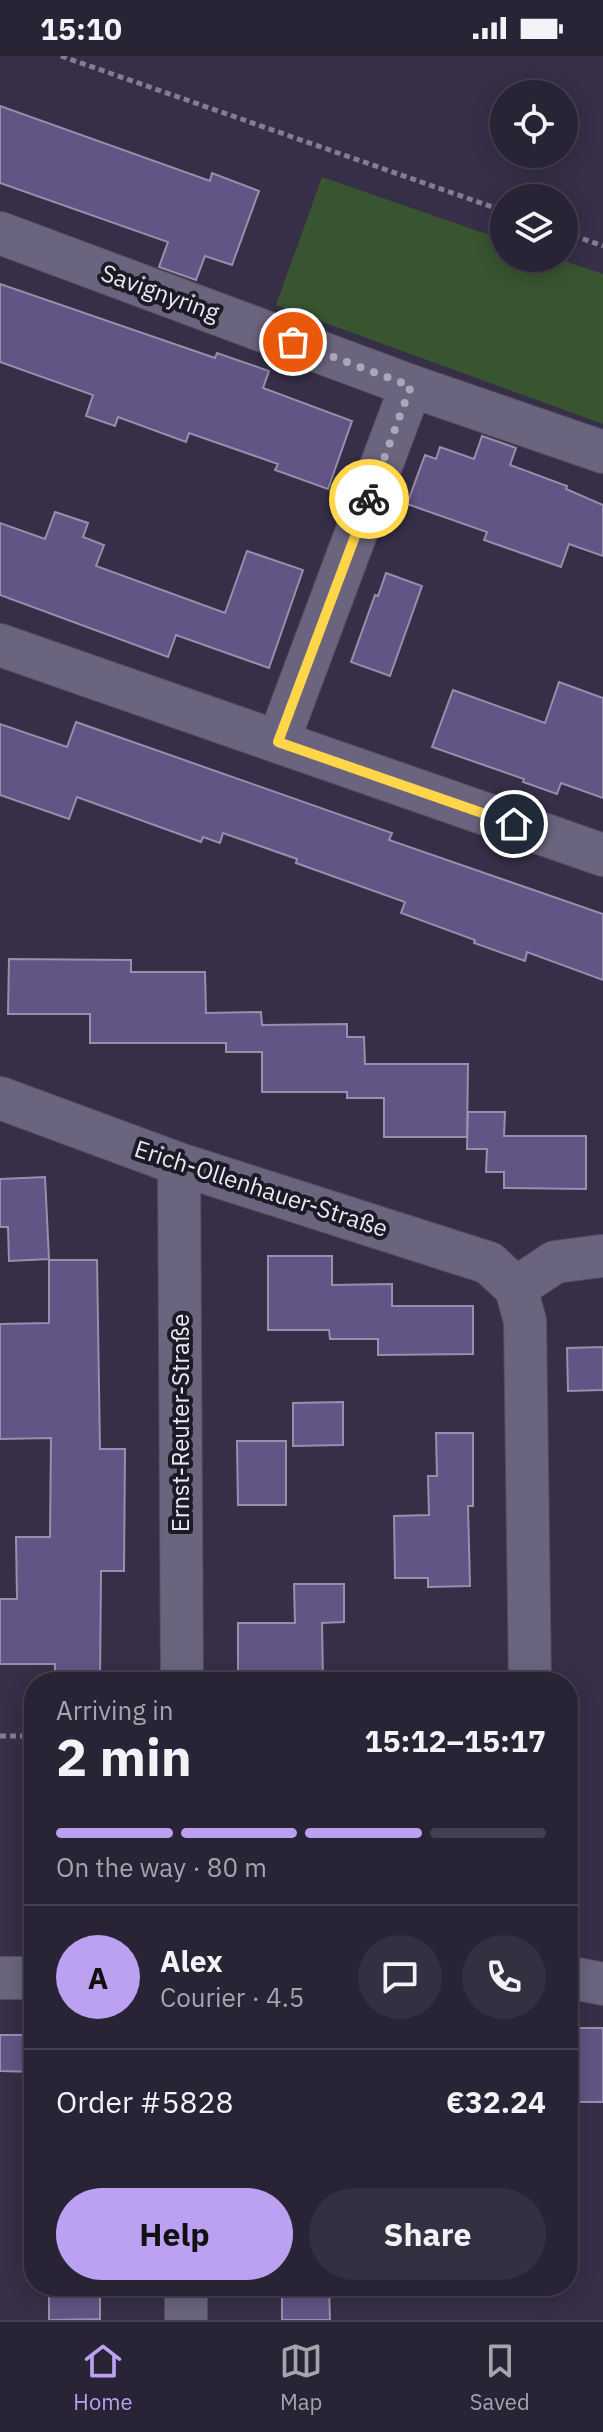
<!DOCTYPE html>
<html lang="en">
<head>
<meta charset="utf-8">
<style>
  body { margin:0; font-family:"IBM Plex Sans",sans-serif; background:#342f41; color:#f1f3f6; height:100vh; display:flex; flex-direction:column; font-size:30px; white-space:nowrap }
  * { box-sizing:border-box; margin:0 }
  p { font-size:26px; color:#a5a4ad }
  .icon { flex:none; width:44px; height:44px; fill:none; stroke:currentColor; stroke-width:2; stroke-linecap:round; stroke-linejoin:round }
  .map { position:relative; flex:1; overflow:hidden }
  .side { position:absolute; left:24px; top:1616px; width:554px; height:624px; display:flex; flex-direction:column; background:#282335; border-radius:32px; box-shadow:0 4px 20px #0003,0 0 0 2px #444050 }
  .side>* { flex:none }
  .tools { position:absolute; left:490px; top:24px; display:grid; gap:16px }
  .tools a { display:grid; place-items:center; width:88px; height:88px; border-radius:50%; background:#282335; box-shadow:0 4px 20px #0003,0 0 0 2px #444050; font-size:40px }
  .pin { position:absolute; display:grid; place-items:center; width:68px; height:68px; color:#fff; margin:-34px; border:4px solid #fff; border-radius:50%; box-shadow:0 2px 8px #0007 }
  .courier { position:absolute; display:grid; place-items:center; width:80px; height:80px; margin:-40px; border:6px solid #ffd54a; border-radius:50%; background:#fff; color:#222; box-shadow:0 2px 10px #0007 }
  .overview em { font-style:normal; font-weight:700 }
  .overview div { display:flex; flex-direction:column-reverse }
  .overview { display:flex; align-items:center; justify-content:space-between; height:136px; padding:0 32px }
  h1 { font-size:52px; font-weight:700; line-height:60px }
  .bar { display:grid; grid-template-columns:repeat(4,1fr); gap:12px 8px; align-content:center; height:96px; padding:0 32px }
  .bar i { height:10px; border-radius:6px; background:#444050 }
  .bar .selected { background:#bca0f2 }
  .bar p { grid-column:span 4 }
  .line { display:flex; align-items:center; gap:20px; padding:0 32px; border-top:2px solid #444050 }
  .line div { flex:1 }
  .round { display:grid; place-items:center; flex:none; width:84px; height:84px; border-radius:42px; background:#342f41 }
  .action { display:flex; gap:16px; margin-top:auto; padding:16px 32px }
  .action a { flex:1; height:92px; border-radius:48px; background:#bca0f2; color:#111; font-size:32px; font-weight:700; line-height:92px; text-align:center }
  .action a+a { background:#342f41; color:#f1f3f6 }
  .status { display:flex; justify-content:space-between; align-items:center; height:56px; padding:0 40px; background:#282335; direction:ltr }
  .status svg { height:22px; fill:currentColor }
  .tab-bar { display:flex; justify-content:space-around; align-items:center; height:112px; border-top:2px solid #444050; background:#282335; font-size:22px; color:#a5a4ad }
  .tab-bar a { display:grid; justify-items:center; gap:4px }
  .tab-bar .selected { color:#bca0f2 }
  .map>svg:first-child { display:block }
  .green { fill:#385430 }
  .building { fill:#625485; stroke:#978fac; stroke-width:2 }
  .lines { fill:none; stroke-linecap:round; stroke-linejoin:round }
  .minor-casing { stroke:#534d61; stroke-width:44 }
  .path { stroke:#827d91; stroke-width:5; stroke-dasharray:6 4; stroke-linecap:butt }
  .minor { stroke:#6b647e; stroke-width:42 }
  .done { stroke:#aba6b9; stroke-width:8; stroke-dasharray:0 14.4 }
  .route { stroke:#ffd54a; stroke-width:10 }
  .labels { text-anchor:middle; stroke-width:8; stroke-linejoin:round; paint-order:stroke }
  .street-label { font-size:24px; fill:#eae6f6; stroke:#1d1a25 }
</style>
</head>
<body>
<div class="status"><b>15:10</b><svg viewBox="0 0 49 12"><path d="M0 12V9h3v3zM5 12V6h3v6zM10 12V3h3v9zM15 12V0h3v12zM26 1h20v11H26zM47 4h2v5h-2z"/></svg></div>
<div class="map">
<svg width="603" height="2264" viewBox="0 0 603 2264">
  <rect width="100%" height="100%" fill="#362f47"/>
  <!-- green -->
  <path class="green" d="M322,121L504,184V202H556L603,218V368L276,249Z"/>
  <!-- building -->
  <path class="building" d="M0,50L210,125L212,117L259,135L232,209L205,200L196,224L159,211L168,186L0,127Z
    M0,228L215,302L217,297L269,315L263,332L352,365L328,433L275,414L278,408L189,377L186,386L118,361L115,370L86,360L93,339L0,306Z
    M482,380L516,392L510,409L567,430L566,433L603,449V500L569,488L561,511L484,484L487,476L407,448L425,399L436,403L440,391L474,403Z
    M55,456L88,467L83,481L104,489L96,510L225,557L247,495L303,514L269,612L176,579L168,601L0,539V467L45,483Z
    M386,517L422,530L390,620L351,606L375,539L378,540Z
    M559,626L603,642V742L561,727L557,738L523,726L524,723L432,691L453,634L545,667Z
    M76,666L392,777L389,784L603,858V924L527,896L525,905L474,887L475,884L401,857L405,846L296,807L297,803L223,777L220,787L203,781L201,786L77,741L69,763L0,739V668L67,691Z
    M9,903L131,904V916H205L206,957L261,956L262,969L347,968V981H364L365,1008H468L467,1081H384V1042H347V1036H262V996H226V987H90V958H8Z
    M468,1056H505L504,1080H586V1133L504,1132V1116H486L487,1093H467Z
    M45,1121L49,1203L9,1205L8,1171H0V1123Z
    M268,1200H332V1229L392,1228V1250H473V1298L378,1299V1283H330L329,1274H268Z
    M49,1204H97L100,1393H125L124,1515H101L100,1626H55V1608H0V1543H17L16,1481H50L51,1382L0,1383V1268L49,1267Z
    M603,1291V1334L568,1335L567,1292Z
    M343,1346V1389L293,1390V1347Z
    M436,1377H473V1450H468L470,1530L428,1531V1522H395L394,1460L429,1459L428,1420H437Z
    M237,1385H286V1449H238Z
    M294,1528H344V1566L322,1567L323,1626H238V1567H295Z
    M568,1972H603V2046H568Z
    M0,1979H34V2016L0,2015Z
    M49,2230H100V2263L49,2264Z
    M282,2230H329L330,2264H282Z"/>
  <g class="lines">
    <!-- minor casing -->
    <g class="minor-casing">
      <path id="minor" d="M0,177L411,330L603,396
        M0,589L603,799
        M278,686L411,330
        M0,1042L179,1108L489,1207L516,1232L525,1265L530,1626
        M179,1108L182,1626
        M516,1232L555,1206L601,1200
        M568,1921L603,1928
        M0,1922H34
        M186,2230V2264"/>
    </g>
    <!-- path -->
    <path class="path" d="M61,0L504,155
      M564,176L603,190
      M0,1680H34"/>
    <!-- minor -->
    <use href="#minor" class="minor"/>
  </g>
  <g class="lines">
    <!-- done -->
    <path class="done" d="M293,286L411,330L369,443"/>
    <!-- route -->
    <path class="route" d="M369,443L278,686L514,768"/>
  </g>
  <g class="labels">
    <!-- street labels -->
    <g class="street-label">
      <text transform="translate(160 237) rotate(20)" y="8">Savignyring</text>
      <text transform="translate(261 1133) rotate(18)" y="8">Erich-Ollenhauer-Straße</text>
      <text transform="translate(181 1367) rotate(-90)" y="8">Ernst-Reuter-Straße</text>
    </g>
  </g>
</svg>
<div class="tools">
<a><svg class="icon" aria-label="locate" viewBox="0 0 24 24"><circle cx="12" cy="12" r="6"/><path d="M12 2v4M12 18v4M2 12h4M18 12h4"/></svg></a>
<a><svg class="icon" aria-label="layers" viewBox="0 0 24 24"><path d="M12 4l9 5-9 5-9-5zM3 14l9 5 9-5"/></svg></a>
</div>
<div class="pin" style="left:293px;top:286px;background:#ea580c"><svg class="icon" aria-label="bag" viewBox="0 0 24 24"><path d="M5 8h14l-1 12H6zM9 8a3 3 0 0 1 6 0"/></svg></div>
<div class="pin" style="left:514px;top:768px;background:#1f2937"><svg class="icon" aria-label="home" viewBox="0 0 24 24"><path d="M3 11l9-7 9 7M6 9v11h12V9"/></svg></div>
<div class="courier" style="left:369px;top:443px"><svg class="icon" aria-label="bike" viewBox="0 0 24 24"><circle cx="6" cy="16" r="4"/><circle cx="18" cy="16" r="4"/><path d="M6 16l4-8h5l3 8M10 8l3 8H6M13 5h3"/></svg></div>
<section class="side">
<div class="overview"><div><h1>2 min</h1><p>Arriving in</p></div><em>15:12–15:17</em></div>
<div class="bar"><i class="selected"></i><i class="selected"></i><i class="selected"></i><i></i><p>On the way · 80 m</p></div>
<div class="line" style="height:144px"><b class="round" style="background:#bca0f2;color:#111">A</b><div><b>Alex</b><p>Courier · 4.5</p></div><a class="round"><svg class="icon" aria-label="chat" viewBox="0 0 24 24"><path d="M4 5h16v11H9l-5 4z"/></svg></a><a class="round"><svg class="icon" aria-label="phone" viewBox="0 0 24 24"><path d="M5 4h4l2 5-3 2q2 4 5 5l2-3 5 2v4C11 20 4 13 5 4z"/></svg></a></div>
<div class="line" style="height:104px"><div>Order #5828</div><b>€32.24</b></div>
<div class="action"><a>Help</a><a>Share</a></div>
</section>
</div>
<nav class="tab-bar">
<a class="selected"><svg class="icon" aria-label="home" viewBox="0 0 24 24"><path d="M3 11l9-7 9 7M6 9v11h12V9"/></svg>Home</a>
<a><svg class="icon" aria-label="map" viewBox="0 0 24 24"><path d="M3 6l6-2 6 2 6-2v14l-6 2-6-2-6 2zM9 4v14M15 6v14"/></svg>Map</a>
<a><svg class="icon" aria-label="saved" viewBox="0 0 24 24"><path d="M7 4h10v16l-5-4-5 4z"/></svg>Saved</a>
</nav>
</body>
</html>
